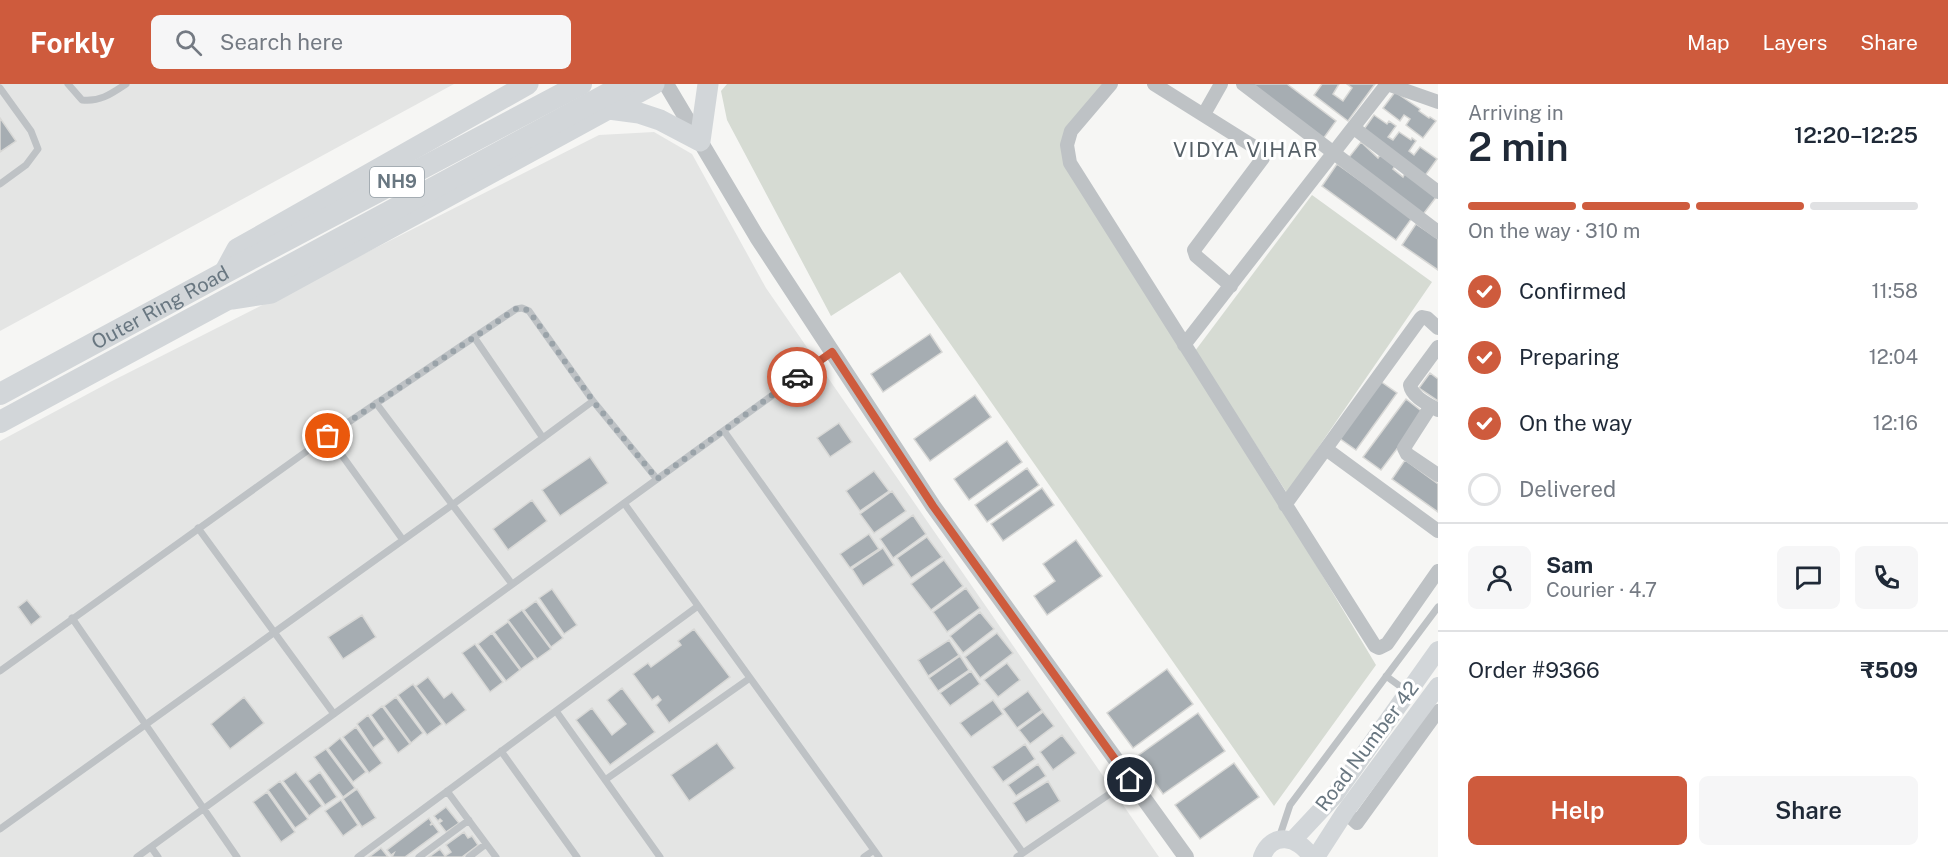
<!DOCTYPE html>
<html lang="en">
<head>
<meta charset="utf-8">
<style>
  body { margin:0; font-family:"Public Sans",sans-serif; background:#f6f6f7; color:#1f2937; height:100vh; display:flex; flex-direction:column; font-size:22px; white-space:nowrap }
  * { box-sizing:border-box; margin:0 }
  p { font-size:20px; color:#747a83 }
  .icon { flex:none; width:33px; height:33px; fill:none; stroke:currentColor; stroke-width:2; stroke-linecap:round; stroke-linejoin:round }
  .map { position:relative; flex:1; overflow:hidden }
  .panel { display:flex; flex-direction:column; background:#fff; width:510px }
  .panel>* { flex:none }
  .pin { position:absolute; display:grid; place-items:center; width:51px; height:51px; color:#fff; margin:-26px; border:3px solid #fff; border-radius:50%; box-shadow:0 2px 6px #0007 }
  .courier { position:absolute; display:grid; place-items:center; width:60px; height:60px; margin:-30px; border:4px solid #ce5b3d; border-radius:50%; background:#fff; color:#222; box-shadow:0 2px 8px #0007 }
  .summary em { font-style:normal; font-weight:600 }
  .summary div { display:flex; flex-direction:column-reverse }
  .summary { display:flex; align-items:center; justify-content:space-between; height:102px; padding:0 30px }
  h1 { font-size:39px; font-weight:600; line-height:45px }
  .bar { display:grid; grid-template-columns:repeat(4,1fr); gap:9px 6px; align-content:center; height:72px; padding:0 30px }
  .bar i { height:8px; border-radius:4px; background:#e0e1e3 }
  .bar .selected { background:#ce5b3d }
  .bar p { grid-column:span 4 }
  .line { display:flex; align-items:center; gap:15px; padding:0 30px; border-top:2px solid #e0e1e3 }
  .line div { flex:1 }
  .round { display:grid; place-items:center; flex:none; width:63px; height:63px; border-radius:9px; background:#f6f6f7 }
  ol { padding:0 30px; list-style:none }
  li { display:flex; align-items:center; gap:18px; height:66px }
  li p { margin-inline-start:auto }
  li .icon { padding:6px; border-radius:50%; background:#ce5b3d; color:#fff; stroke-width:4 }
  li:last-child { color:#747a83 }
  li i { width:33px; height:33px; border:3px solid #e0e1e3; border-radius:50% }
  .cta { display:flex; gap:12px; margin-top:auto; padding:12px 30px }
  .cta a { flex:1; height:69px; border-radius:9px; background:#ce5b3d; color:#fff; font-size:24px; font-weight:600; line-height:69px; text-align:center }
  .cta a+a { background:#f6f6f7; color:#1f2937 }
  header { display:flex; align-items:center; gap:36px; box-sizing:border-box; height:84px; padding:0 30px; background:#ce5b3d; color:#fff }
  header strong { font-size:28px }
  nav { display:flex; gap:33px; margin-inline-start:auto; font-size:21px }
  .search { width:420px; height:54px; background:#f6f6f7; display:flex; align-items:center; gap:15px; box-sizing:border-box; padding:0 21px; border-radius:9px; color:#747a83; font-size:22px }
  main { display:flex; flex:1; min-height:0 }
  .map>svg:first-child { display:block }
  .built { fill:#e4e5e4 }
  .green { fill:#d6dbd3 }
  .building { fill:#a6adb2; stroke:#d8d8d6; stroke-width:1.5 }
  .lines { fill:none; stroke-linecap:round; stroke-linejoin:round }
  .service { stroke:#bec2c5; stroke-width:7 }
  .minor { stroke:#bec2c5; stroke-width:14 }
  .tertiary { stroke:#bec2c5; stroke-width:16 }
  .secondary { stroke:#d2d6d9; stroke-width:18 }
  .primary { stroke:#d2d6d9; stroke-width:21 }
  .trunk { stroke:#d2d6d9; stroke-width:22 }
  .done { stroke:#9aa3a9; stroke-width:6; stroke-dasharray:0 10.8 }
  .route { stroke:#ce5b3d; stroke-width:8 }
  .labels { text-anchor:middle; stroke-width:6; stroke-linejoin:round; paint-order:stroke }
  .shield { fill:#fff; stroke:#96a0a7; stroke-width:1.5 }
  .shield-label { font-size:18px; font-weight:bold; fill:#697781 }
  .street-label { font-size:20px; fill:#697781; stroke:#fff }
  .neighbourhood-label { font-size:21px; letter-spacing:1.5px; fill:#566067; stroke:#fff }
</style>
</head>
<body>
<header>
<strong>Forkly</strong>
<div class="search"><svg class="icon" aria-label="search" viewBox="0 0 24 24"><circle cx="10" cy="10" r="6"/><path d="M15 15l6 6"/></svg>Search here</div>
<nav><a>Map</a><a>Layers</a><a>Share</a></nav>
</header>
<main>
<div class="map">
<svg width="1438" height="773" viewBox="0 0 1438 773">
  <rect width="100%" height="100%" fill="#f6f6f4"/>
  <!-- built -->
  <path class="built" d="M0,0H454L0,247Z
    M654,48L692,70L766,204L1159,773H0V357L112,297L599,51Z"/>
  <!-- green -->
  <path class="green" d="M727,0H1111L1064,60L1376,581L1274,722L900,188L831,232L727,36L721,7Z
    M1312,111L1432,198L1287,409L1195,267Z"/>
  <!-- building -->
  <path class="building" d="M1251,0H1287L1336,37L1323,55Z
    M1322,0H1339L1333,10L1343,17L1352,4L1347,0H1375L1348,37L1314,11Z
    M1395,8L1420,25L1419,27L1429,34L1430,33L1436,37L1423,54L1406,41L1410,35L1404,31L1400,37L1383,24Z
    M1374,31L1387,40L1389,37L1396,42L1388,53L1393,56L1399,48L1411,56L1412,54L1416,57L1409,67L1414,71L1420,63L1437,75L1424,93L1362,48Z
    M0,34L16,57L0,68Z
    M1361,58L1378,74L1380,71L1395,82L1393,85L1403,93L1405,89L1437,112L1421,133L1346,77Z
    M1337,80L1412,134L1396,156L1322,102Z
    M1416,140L1438,155V186L1402,161Z
    M930,250L942,268L883,308L871,290Z
    M1430,289L1438,295V317L1419,304Z
    M1380,297L1397,309L1356,366L1339,354Z
    M975,311L991,333L930,377L914,355Z
    M1406,315L1424,329L1381,386L1363,373Z
    M839,339L852,358L830,373L817,354Z
    M1007,357L1022,378L969,416L954,395Z
    M590,373L608,399L560,432L542,406Z
    M1405,376L1438,400V428L1392,395Z
    M1027,384L1039,401L987,438L975,421Z
    M874,387L889,407L860,427L846,407Z
    M1042,404L1054,421L1003,457L991,440Z
    M892,407L906,427L874,449L860,430Z
    M532,416L547,437L508,466L493,445Z
    M913,431L926,450L893,474L880,455Z
    M869,450L879,465L850,484L840,470Z
    M927,453L942,473L911,494L897,474Z
    M1076,456L1102,492L1047,531L1034,512L1055,497L1043,480Z
    M883,464L894,481L863,502L852,485Z
    M944,476L963,502L931,526L911,500Z
    M966,504L980,524L947,548L933,528Z
    M552,505L577,541L564,550L539,514Z
    M27,516L41,533L31,541L18,523Z
    M536,517L563,554L551,563L524,526Z
    M522,526L551,565L537,575L508,536Z
    M980,528L994,545L963,569L950,552Z
    M362,531L376,553L343,575L328,553Z
    M508,538L535,575L521,585L494,548Z
    M694,545L730,593L669,639L656,621L661,616L658,612L652,616L633,590L648,579L651,583L681,561L678,557Z
    M492,549L520,586L506,597L478,560Z
    M997,549L1013,569L980,594L965,573Z
    M949,556L959,571L928,592L918,576Z
    M475,560L503,598L490,608L462,569Z
    M960,572L969,586L938,607L929,594Z
    M1007,579L1020,596L998,613L984,596Z
    M1167,585L1193,620L1133,664L1107,629Z
    M971,587L980,600L950,622L940,609Z
    M428,593L444,614L452,608L466,626L446,641L416,602Z
    M413,600L442,640L427,651L398,611Z
    M622,604L655,648L610,681L576,636L592,624L612,651L626,640L607,616Z
    M1028,607L1042,626L1017,644L1003,625Z
    M244,613L264,639L230,665L211,640Z
    M396,613L423,649L411,659L384,622Z
    M993,616L1003,630L971,653L960,639Z
    M382,622L410,660L398,669L371,631Z
    M1043,628L1054,642L1030,660L1019,646Z
    M1198,629L1225,667L1163,710L1136,673Z
    M368,631L385,655L373,664L357,640Z
    M356,643L382,679L369,689L343,653Z
    M1062,651L1076,669L1053,686L1040,668Z
    M340,654L366,688L353,698L328,664Z
    M717,659L735,684L689,717L671,691Z
    M1025,660L1035,675L1003,698L992,683Z
    M326,665L355,704L343,713L314,673Z
    M1234,679L1259,713L1200,755L1175,721Z
    M1038,680L1046,692L1016,712L1008,701Z
    M296,688L322,722L309,732L283,697Z
    M320,688L337,713L325,721L308,697Z
    M280,697L308,735L295,744L268,706Z
    M1048,697L1060,717L1026,739L1013,719Z
    M357,705L376,734L362,743L343,715Z
    M267,708L295,748L281,758L253,718Z
    M341,716L358,741L343,752L325,727Z
    M446,723L459,739L446,748L439,739L442,737L440,735L438,737L434,732Z
    M429,734L432,739L430,741L433,740L439,748L405,773H392L394,769L391,771L387,766Z
    M464,748L468,754L472,752L478,761L462,773H429L440,765L445,772L451,768L446,761Z
    M381,764L388,773H369Z"/>
  <g class="lines">
    <!-- service -->
    <path class="service" d="M68,0L82,16C100,18 111,10 126,0
      M0,4L31,47L38,65L26,81L0,100
      M474,253L543,354
      M376,319L512,500
      M724,347L1023,769
      M328,352L403,456
      M624,419L879,773
      M198,444L334,630
      M72,534L237,773
      M0,587L328,352L516,225L522,224L529,227L593,317
      M1386,592L1408,608
      M556,627L660,773
      M501,667L577,773
      M605,696L750,594
      M447,707L496,773
      M0,745L452,421L593,317L657,395
      M1279,754L1290,721L1438,523
      M151,763L158,773
      M137,773L832,268
      M358,773L698,522
      M419,773L469,736
      M469,773L486,760
      M864,773L874,766
      M1017,773L1130,696"/>
    <!-- minor -->
    <path class="minor" d="M1111,0L1071,47L1067,61L1070,79L1375,562L1379,564L1387,560L1438,487
      M1154,0L1264,69L1263,74L1194,166L1196,172L1231,202
      M1243,0L1438,148
      M1204,30L1221,0
      M1354,44L1438,108
      M1184,261L1387,0L1438,18
      M1438,263L1410,301C1412,313 1428,320 1438,326
      M1431,322L1404,364L1407,370L1438,391
      M1326,365L1438,447
      M1285,421L1420,235L1422,233L1427,234L1438,244
      M1345,728L1357,739L1438,627"/>
    <!-- tertiary -->
    <path class="tertiary" d="M666,0L757,153L933,422L1186,773"/>
    <!-- secondary -->
    <path class="secondary" d="M1293,756L1335,711L1438,566
      M1262,773C1271,747 1299,752 1311,773
      M1316,773L1345,728L1438,602"/>
    <!-- primary -->
    <path class="primary" d="M609,25L639,29L660,36L700,57L708,0
      M224,189L237,165L528,0
      M232,215L271,209L654,0"/>
    <!-- trunk -->
    <g class="trunk">
      <path id="s1" d="M0,310L224,189L581,0"/>
      <path d="M0,338L626,0"/>
    </g>
  </g>
  <g class="lines">
    <!-- done -->
    <path class="done" d="M328,352L516,225L522,224L529,227L593,317L657,395L797,293"/>
    <!-- route -->
    <path class="route" d="M797,293L832,268L933,422L1130,696"/>
  </g>
  <g class="labels">
    <!-- shield labels -->
    <rect class="shield" x="370" y="83" width="54" height="30" rx="4.5"/>
    <g class="shield-label">
      <text x="397" y="104">NH9</text>
    </g>
    <!-- street labels -->
    <g class="street-label">
      <text dy="7" stroke="none"><textPath href="#s1" startOffset="182">Outer Ring Road</textPath></text>
      <text transform="translate(1367 662) rotate(-53)" y="7">Road Number 42</text>
    </g>
    <!-- neighbourhood labels -->
    <g class="neighbourhood-label">
      <text x="1246" y="73">VIDYA VIHAR</text>
    </g>
  </g>
</svg>
<div class="pin" style="left:328px;top:352px;background:#ea580c"><svg class="icon" aria-label="bag" viewBox="0 0 24 24"><path d="M5 8h14l-1 12H6zM9 8a3 3 0 0 1 6 0"/></svg></div>
<div class="pin" style="left:1130px;top:696px;background:#1f2937"><svg class="icon" aria-label="home" viewBox="0 0 24 24"><path d="M3 11l9-7 9 7M6 9v11h12V9"/></svg></div>
<div class="courier" style="left:797px;top:293px"><svg class="icon" aria-label="car" viewBox="0 0 24 24"><path d="M5 17H2v-5l4-1 3-4h7l3 4 3 1v5h-3M9 17h6M6 11h13"/><circle cx="7" cy="17" r="2"/><circle cx="17" cy="17" r="2"/></svg></div>
</div>
<section class="panel">
<div class="summary"><div><h1>2 min</h1><p>Arriving in</p></div><em>12:20–12:25</em></div>
<div class="bar"><i class="selected"></i><i class="selected"></i><i class="selected"></i><i></i><p>On the way · 310 m</p></div>
<ol>
<li><svg class="icon" aria-label="check" viewBox="0 0 24 24"><path d="M5 12l5 5 9-10"/></svg>Confirmed<p>11:58</p></li>
<li><svg class="icon" aria-label="check" viewBox="0 0 24 24"><path d="M5 12l5 5 9-10"/></svg>Preparing<p>12:04</p></li>
<li><svg class="icon" aria-label="check" viewBox="0 0 24 24"><path d="M5 12l5 5 9-10"/></svg>On the way<p>12:16</p></li>
<li><i></i>Delivered</li>
</ol>
<div class="line" style="height:108px"><a class="round"><svg class="icon" aria-label="person" viewBox="0 0 24 24"><circle cx="12" cy="8" r="4"/><path d="M4 21q1-7 8-7t8 7"/></svg></a><div><b>Sam</b><p>Courier · 4.7</p></div><a class="round"><svg class="icon" aria-label="chat" viewBox="0 0 24 24"><path d="M4 5h16v11H9l-5 4z"/></svg></a><a class="round"><svg class="icon" aria-label="phone" viewBox="0 0 24 24"><path d="M5 4h4l2 5-3 2q2 4 5 5l2-3 5 2v4C11 20 4 13 5 4z"/></svg></a></div>
<div class="line" style="height:78px"><div>Order #9366</div><b>₹509</b></div>
<div class="cta"><a>Help</a><a>Share</a></div>
</section>
</main>
</body>
</html>
